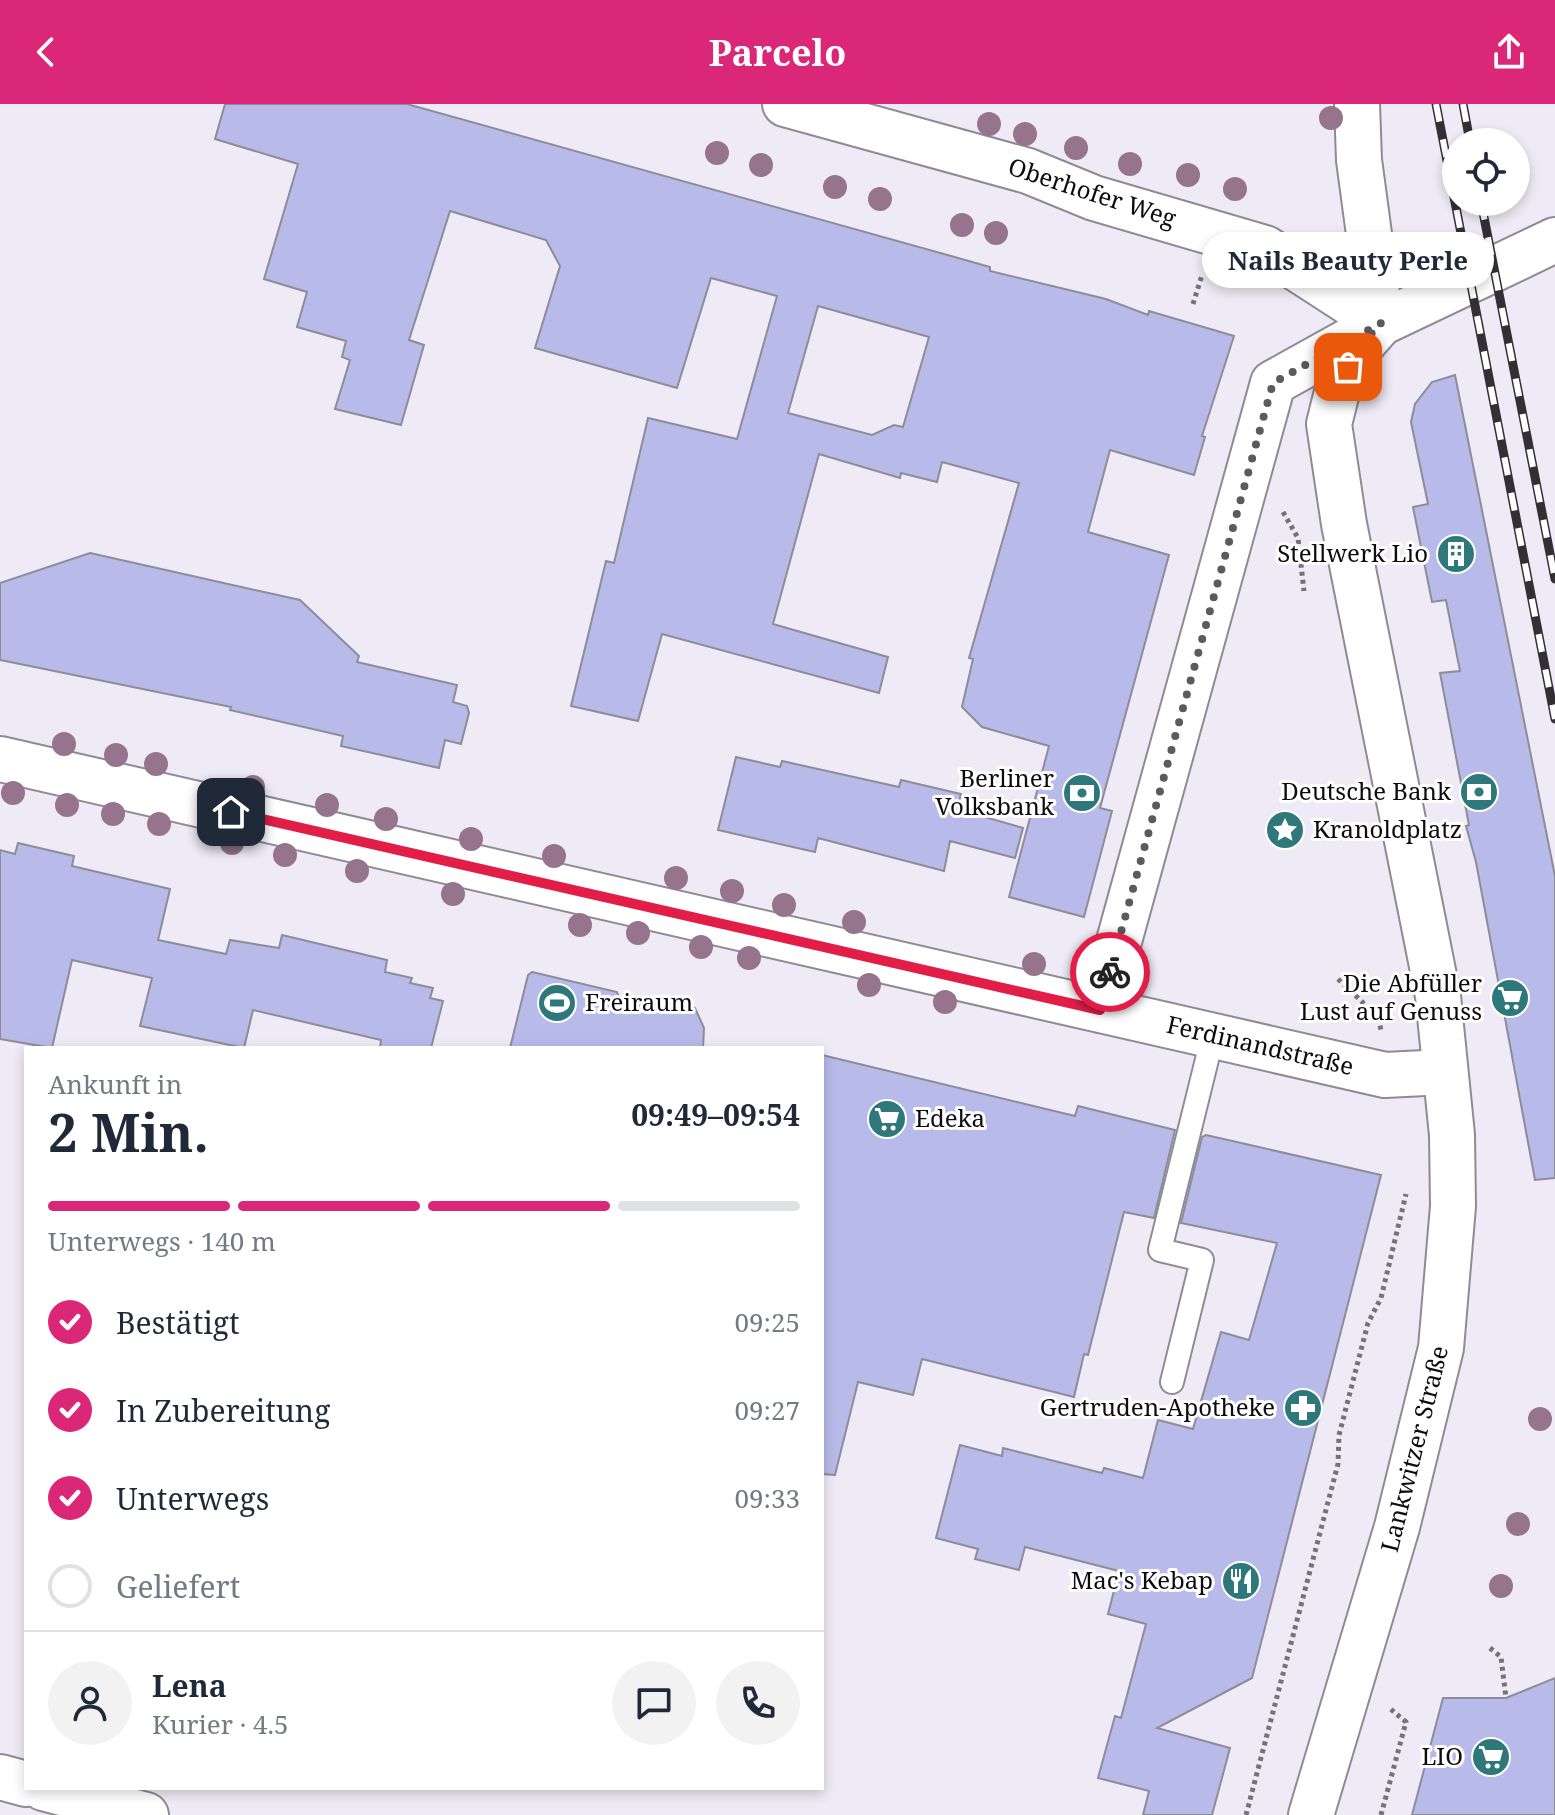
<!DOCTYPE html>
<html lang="de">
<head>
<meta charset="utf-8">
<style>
  body { margin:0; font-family:"Noto Serif",serif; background:#f2f2f3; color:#1f2937; height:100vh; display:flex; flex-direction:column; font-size:30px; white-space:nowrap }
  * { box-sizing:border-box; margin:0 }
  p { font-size:26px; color:#747a83 }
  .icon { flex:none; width:44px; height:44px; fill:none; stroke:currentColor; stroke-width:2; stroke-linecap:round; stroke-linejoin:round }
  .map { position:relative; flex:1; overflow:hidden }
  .drawer { position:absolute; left:24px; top:942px; width:800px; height:744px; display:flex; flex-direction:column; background:#fff; border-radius:0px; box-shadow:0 4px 12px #0003 }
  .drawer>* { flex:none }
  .controls { position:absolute; left:1442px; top:24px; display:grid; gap:16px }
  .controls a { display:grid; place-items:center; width:88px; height:88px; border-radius:50%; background:#fff; box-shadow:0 4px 12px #0003; font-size:40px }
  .pin { position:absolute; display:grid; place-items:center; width:68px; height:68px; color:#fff; margin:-34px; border-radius:16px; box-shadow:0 4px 12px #0006 }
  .courier { position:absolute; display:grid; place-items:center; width:80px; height:80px; margin:-40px; border:6px solid #e11d48; border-radius:50%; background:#fff; color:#222; box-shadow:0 2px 10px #0007 }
  .bubble { position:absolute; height:56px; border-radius:28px; background:#fff; box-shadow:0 4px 12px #0003; font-size:26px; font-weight:700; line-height:56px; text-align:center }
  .overview em { font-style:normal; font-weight:700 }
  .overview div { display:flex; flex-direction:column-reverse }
  .overview { display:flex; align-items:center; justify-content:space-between; height:136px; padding:0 24px }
  h1 { font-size:52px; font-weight:700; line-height:60px }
  .bar { display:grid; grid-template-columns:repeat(4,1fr); gap:12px 8px; align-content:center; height:96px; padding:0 24px }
  .bar i { height:10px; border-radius:6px; background:#e0e1e3 }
  .bar .on { background:#db2777 }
  .bar p { grid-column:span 4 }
  .line { display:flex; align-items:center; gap:20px; padding:0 24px; border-top:2px solid #e0e1e3 }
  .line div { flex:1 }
  .round { display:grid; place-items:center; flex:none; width:84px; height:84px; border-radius:42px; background:#f2f2f3 }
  ol { padding:0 24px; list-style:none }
  li { display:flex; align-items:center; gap:24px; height:88px }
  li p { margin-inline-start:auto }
  li .icon { padding:8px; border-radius:50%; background:#db2777; color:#fff; stroke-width:4 }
  li:last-child { color:#747a83 }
  li i { width:44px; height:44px; border:4px solid #e0e1e3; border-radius:50% }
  header { display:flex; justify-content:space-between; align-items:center; height:104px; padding:0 24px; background:#db2777; color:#fff; font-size:36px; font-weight:700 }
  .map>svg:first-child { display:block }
  .building { fill:#b8baea; stroke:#8c8d97; stroke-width:2; fill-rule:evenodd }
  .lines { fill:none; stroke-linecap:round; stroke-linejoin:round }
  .lane-casing { stroke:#8f8b95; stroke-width:26 }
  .street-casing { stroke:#8f8b95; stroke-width:48 }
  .secondary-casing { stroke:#8f8b95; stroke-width:48 }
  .path { stroke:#757279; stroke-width:5; stroke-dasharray:4 4; stroke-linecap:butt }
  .lane { stroke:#fff; stroke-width:22 }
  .street { stroke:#fff; stroke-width:44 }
  .secondary { stroke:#fff; stroke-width:44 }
  .rail-casing { stroke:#323035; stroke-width:9 }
  .rail { stroke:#fff; stroke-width:6; stroke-dasharray:18; stroke-linecap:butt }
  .tree { fill:#96748d }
  .done { stroke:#5c5960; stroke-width:8; stroke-dasharray:0 14.4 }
  .route { stroke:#e11d48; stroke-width:10 }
  .labels { text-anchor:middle; stroke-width:6; stroke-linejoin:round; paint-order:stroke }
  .street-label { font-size:24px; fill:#0d0b0f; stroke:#fff }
  .poi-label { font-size:24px; fill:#0d0b0f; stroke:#fff; text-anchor:end }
</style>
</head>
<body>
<header><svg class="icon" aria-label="back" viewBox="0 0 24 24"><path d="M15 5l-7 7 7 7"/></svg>Parcelo<svg class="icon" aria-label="share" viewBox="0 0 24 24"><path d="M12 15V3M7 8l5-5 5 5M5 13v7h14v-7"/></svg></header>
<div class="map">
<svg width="1555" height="1711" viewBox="0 0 1555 1711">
  <rect width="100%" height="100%" fill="#efebf6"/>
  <!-- building -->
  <path class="building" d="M225,0H407L951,152L990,163V167L1106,195L1148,211L1149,207L1234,232L1202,332L1205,333L1194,371L1110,346L1088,428L1169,451L1100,704L1112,707L1084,813L1009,793L1049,642L982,623L962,603L973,555L969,554L1019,379L942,358L937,378L901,369L900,374L819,350L773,520L888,553L879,589L662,530L638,617L571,602L606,457L614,459L648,314L737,335L777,192L711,174L677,284L535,244L560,162L546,136L450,107L409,236L424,241L401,321L335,305L350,256L342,253L346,237L297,223L307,188L264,175L298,60L215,35ZM818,202L929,233L903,323L894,321L872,331L788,309Z
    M1455,271L1555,772V1074L1535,1076L1476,758L1466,722L1469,721L1440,569L1460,567L1446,496L1432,498L1413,403L1428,400L1411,318L1415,300L1432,278Z
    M90,449L300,496L359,552L357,558L457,581L453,598L467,602L469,609L461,640L445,636L439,664L341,642L343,632L230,606L231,603L0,556V479Z
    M736,653L780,663L782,657L899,683L901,676L961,690L957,705L1023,724L1015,754L950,737L944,767L818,734L815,748L718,726Z
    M18,739L74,752L72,762L170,785L158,836L226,850L230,836L279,844L282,831L387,856L385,868L412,874L410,879L433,884L430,894L443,897L431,944H380L381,936L253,906L244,944L140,922L152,874L72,856L52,944L0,935V746L15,750Z
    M532,868L617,888L620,896L648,902L670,906L677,899L695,904L704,924L703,944H510L528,871Z
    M822,951L1075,1012L1078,1002L1175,1026L1154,1114L1124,1108L1088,1251L1084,1250L1074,1293L922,1255L913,1291L858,1278L835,1371L822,1370Z
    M1206,1031L1381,1071L1252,1574L1157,1624L1230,1644L1212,1711H1143L1149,1687L1098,1674L1115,1612L1121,1614L1146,1520L1108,1510L1119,1467L1025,1443L1019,1466L975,1455L978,1445L936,1434L960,1341L1002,1352L1003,1344L1102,1369L1104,1364L1143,1374L1158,1316L1193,1325L1221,1228L1249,1236L1277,1139L1181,1119L1202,1033Z
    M1555,1574V1711H1412L1443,1594H1506Z"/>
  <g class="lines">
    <!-- lane casing -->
    <g class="lane-casing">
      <path id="lane" d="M1172,1278L1202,1156L1160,1146L1213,931"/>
    </g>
    <!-- street casing -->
    <g class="street-casing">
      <path id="street" d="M785,0L1028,67L1094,94L1265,144L1381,219
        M1357,0L1359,56L1381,219
        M0,655L1385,971L1445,968
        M1100,906L1273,279L1381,219"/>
    </g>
    <!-- secondary casing -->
    <g class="secondary-casing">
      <path id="secondary" d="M0,1673L26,1680
        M43,1684L146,1711
        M1311,1711L1397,1423L1441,1244L1453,1102L1452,1031L1438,892L1344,420L1329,320L1339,280L1357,246L1381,219L1555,136"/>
    </g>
    <!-- path -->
    <path class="path" d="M1193,200L1202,171
      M1283,408L1298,434L1304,487
      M1338,875L1378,913L1381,926
      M1490,1544L1501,1553L1506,1594
      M1246,1711L1338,1360L1339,1331L1368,1219L1381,1194L1406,1090
      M1381,1711L1406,1618L1388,1603"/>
    <!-- lane -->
    <use href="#lane" class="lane"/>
    <!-- street -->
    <use href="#street" class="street"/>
    <!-- secondary -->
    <use href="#secondary" class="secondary"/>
    <!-- rail casing -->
    <g class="rail-casing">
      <path id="rail" d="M1436,0L1555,615
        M1463,0L1470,38
        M1481,98L1555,475"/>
    </g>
    <!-- rail -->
    <use href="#rail" class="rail"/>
  </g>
  <!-- trees -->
  <g class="tree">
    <circle cx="1331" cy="14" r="12"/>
    <circle cx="989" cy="20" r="12"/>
    <circle cx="1025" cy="30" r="12"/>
    <circle cx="1076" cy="44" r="12"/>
    <circle cx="717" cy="49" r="12"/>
    <circle cx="1130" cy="60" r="12"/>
    <circle cx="761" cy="61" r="12"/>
    <circle cx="1188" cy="71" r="12"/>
    <circle cx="835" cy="83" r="12"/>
    <circle cx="1235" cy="85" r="12"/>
    <circle cx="880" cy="95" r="12"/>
    <circle cx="962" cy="121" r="12"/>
    <circle cx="996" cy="129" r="12"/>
    <circle cx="64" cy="640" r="12"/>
    <circle cx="116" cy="651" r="12"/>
    <circle cx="156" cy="660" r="12"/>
    <circle cx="253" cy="683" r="12"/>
    <circle cx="13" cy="689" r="12"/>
    <circle cx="67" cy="701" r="12"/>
    <circle cx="327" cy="701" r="12"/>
    <circle cx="113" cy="710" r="12"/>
    <circle cx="386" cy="715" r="12"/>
    <circle cx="159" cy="720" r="12"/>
    <circle cx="471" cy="735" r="12"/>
    <circle cx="232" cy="739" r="12"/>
    <circle cx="285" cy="751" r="12"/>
    <circle cx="554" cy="752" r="12"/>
    <circle cx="357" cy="767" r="12"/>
    <circle cx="676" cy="774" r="12"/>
    <circle cx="732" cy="787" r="12"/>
    <circle cx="453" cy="790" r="12"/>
    <circle cx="784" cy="801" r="12"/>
    <circle cx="854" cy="818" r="12"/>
    <circle cx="580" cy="821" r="12"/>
    <circle cx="638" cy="829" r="12"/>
    <circle cx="701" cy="843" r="12"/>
    <circle cx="749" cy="854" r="12"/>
    <circle cx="1034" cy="860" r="12"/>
    <circle cx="869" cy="881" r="12"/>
    <circle cx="945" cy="898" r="12"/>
    <circle cx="1540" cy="1315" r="12"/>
    <circle cx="1518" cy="1420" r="12"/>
    <circle cx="1501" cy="1482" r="12"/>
  </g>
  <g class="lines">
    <!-- done -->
    <path class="done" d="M1110,868L1273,279L1381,219L1357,246L1348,263"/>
    <!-- route -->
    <path class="route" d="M231,708L1100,906L1110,868"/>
  </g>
  <!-- icons -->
  <defs>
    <g id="building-disc" transform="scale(2)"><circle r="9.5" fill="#2e787b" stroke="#fff"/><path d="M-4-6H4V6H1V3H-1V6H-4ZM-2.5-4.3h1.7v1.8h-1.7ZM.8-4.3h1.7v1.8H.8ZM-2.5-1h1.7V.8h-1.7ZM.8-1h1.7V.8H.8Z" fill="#fff"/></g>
    <g id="bank-disc" transform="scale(2)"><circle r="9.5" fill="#2e787b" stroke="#fff"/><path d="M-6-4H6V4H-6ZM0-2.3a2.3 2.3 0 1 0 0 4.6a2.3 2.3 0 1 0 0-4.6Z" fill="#fff"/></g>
    <g id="sight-disc" transform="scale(2)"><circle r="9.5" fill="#2e787b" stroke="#fff"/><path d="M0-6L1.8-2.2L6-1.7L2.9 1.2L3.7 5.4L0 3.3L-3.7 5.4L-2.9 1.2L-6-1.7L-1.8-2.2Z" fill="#fff"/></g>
    <g id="supermarket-disc" transform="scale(2)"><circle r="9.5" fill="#2e787b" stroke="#fff"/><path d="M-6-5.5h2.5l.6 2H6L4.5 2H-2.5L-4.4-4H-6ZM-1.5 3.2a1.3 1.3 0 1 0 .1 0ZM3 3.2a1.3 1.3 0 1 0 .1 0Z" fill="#fff"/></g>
    <g id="stadium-disc" transform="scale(2)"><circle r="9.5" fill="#2e787b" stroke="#fff"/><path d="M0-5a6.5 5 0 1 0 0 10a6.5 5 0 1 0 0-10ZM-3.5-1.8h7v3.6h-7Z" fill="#fff"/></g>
    <g id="pharmacy-disc" transform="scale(2)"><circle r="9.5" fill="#2e787b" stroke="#fff"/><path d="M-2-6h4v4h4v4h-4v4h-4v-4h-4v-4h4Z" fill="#fff"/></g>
    <g id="restaurant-disc" transform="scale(2)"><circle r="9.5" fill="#2e787b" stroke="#fff"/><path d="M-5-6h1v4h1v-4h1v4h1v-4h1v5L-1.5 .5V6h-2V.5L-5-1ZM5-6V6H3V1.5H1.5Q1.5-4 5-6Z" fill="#fff"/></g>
  </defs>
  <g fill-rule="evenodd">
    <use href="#building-disc" x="1456" y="450"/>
    <use href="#bank-disc" x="1479" y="688"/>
    <use href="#bank-disc" x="1082" y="689"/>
    <use href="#sight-disc" x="1285" y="726"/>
    <use href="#supermarket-disc" x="1510" y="894"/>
    <use href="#stadium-disc" x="557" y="899"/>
    <use href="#supermarket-disc" x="887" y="1015"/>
    <use href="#pharmacy-disc" x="1303" y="1304"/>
    <use href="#restaurant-disc" x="1241" y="1477"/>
    <use href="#supermarket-disc" x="1491" y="1653"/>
  </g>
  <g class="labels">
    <!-- street labels -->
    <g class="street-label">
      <text transform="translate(1092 89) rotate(18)" y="8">Oberhofer Weg</text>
      <text transform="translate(1260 942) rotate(13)" y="8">Ferdinandstraße</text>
      <text transform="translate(1415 1345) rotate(-76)" y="8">Lankwitzer Straße</text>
    </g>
    <!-- poi labels -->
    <g class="poi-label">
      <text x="1428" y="458">Stellwerk Lio</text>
      <text x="1054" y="683">Berliner<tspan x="1054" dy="28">Volksbank</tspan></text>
      <text x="1451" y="696">Deutsche Bank</text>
      <text x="1313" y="734" text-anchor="start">Kranoldplatz</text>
      <text x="1482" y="888">Die Abfüller<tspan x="1482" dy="28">Lust auf Genuss</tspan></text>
      <text x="585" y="907" text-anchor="start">Freiraum</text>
      <text x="915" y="1023" text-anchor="start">Edeka</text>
      <text x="1275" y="1312">Gertruden-Apotheke</text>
      <text x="1213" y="1485">Mac's Kebap</text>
      <text x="1463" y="1661">LIO</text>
    </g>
  </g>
</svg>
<div class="controls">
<a><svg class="icon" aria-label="locate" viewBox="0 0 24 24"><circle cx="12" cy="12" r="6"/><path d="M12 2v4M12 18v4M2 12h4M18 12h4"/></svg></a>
</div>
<div class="pin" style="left:1348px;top:263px;background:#ea580c"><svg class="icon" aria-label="bag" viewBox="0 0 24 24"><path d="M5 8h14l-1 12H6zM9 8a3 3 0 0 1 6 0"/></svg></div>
<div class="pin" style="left:231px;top:708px;background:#1f2937"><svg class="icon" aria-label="home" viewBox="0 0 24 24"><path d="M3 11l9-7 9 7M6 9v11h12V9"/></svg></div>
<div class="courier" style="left:1110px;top:868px"><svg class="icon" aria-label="bike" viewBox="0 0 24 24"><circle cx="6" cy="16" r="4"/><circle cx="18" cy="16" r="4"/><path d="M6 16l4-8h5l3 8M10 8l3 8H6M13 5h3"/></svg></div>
<div class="bubble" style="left:1202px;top:128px;width:292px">Nails Beauty Perle</div>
<section class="drawer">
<div class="overview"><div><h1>2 Min.</h1><p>Ankunft in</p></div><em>09:49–09:54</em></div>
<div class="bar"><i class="on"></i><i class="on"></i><i class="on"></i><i></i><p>Unterwegs · 140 m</p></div>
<ol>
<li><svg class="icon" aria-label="check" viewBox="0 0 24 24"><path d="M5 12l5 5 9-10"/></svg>Bestätigt<p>09:25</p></li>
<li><svg class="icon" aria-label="check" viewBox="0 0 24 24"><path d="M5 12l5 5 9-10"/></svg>In Zubereitung<p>09:27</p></li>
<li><svg class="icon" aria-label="check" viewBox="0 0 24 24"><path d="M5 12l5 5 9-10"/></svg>Unterwegs<p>09:33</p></li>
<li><i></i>Geliefert</li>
</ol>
<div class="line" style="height:144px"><a class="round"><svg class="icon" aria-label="person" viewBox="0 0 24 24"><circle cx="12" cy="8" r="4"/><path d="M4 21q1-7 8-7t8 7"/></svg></a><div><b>Lena</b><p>Kurier · 4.5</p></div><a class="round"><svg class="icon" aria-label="chat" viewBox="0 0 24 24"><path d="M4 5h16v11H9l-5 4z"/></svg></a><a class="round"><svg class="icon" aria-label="phone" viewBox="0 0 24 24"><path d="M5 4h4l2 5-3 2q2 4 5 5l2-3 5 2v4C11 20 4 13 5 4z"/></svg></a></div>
</section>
</div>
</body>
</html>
